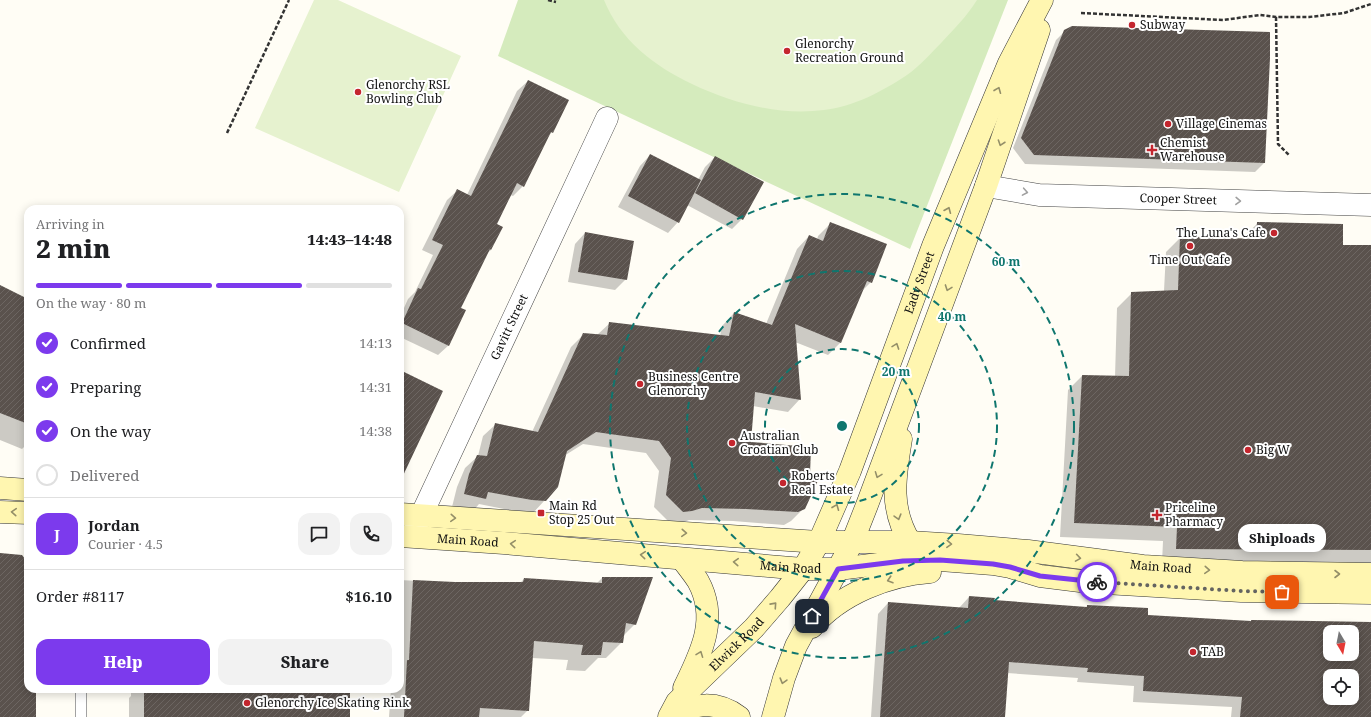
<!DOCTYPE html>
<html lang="en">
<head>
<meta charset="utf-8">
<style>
  body { margin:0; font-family:"Noto Serif",serif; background:#f2f2f2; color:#202124; height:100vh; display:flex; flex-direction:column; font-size:15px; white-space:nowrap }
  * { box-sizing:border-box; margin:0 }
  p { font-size:13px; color:#757577 }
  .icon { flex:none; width:22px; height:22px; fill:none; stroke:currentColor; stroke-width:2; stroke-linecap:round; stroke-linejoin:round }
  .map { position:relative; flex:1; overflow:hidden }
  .side { position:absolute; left:24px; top:205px; width:380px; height:488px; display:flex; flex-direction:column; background:#fff; border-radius:12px; box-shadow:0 2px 10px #0003 }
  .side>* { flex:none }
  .needle { width:26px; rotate:170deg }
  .tools { position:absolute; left:1323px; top:625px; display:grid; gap:8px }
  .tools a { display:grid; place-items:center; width:36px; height:36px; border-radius:8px; background:#fff; box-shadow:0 2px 10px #0003; font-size:20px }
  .pin { position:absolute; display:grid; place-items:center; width:34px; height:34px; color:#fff; margin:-17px; border-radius:8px; box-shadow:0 2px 6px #0006 }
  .courier { position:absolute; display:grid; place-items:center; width:40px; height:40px; margin:-20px; border:3px solid #7c3aed; border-radius:50%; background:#fff; color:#222; box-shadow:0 1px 5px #0007 }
  .bubble { position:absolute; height:28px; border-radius:12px; background:#fff; box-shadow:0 2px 10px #0003; font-size:13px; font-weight:800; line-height:28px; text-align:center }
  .overview em { font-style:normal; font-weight:800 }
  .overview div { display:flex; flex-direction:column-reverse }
  .overview { display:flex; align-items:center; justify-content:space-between; height:68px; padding:0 12px }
  h1 { font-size:26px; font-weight:800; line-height:30px }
  .bar { display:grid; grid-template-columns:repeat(4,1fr); gap:6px 4px; align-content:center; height:48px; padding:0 12px }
  .bar i { height:5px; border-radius:3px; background:#e0e0e0 }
  .bar .current { background:#7c3aed }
  .bar p { grid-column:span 4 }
  .line { display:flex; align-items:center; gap:10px; padding:0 12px; border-top:1px solid #e0e0e0 }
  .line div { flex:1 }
  .round { display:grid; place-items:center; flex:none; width:42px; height:42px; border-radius:12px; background:#f2f2f2 }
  ol { padding:0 12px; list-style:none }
  li { display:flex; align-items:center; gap:12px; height:44px }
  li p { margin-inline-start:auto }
  li .icon { padding:4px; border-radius:50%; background:#7c3aed; color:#fff; stroke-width:4 }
  li:last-child { color:#757577 }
  li i { width:22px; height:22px; border:2px solid #e0e0e0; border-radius:50% }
  .button { display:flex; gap:8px; margin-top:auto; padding:8px 12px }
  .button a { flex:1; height:46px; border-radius:12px; background:#7c3aed; color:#fff; font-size:16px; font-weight:800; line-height:46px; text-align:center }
  .button a+a { background:#f2f2f2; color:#202124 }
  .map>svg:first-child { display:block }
  .park { fill:#d5ebbd }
  .pitch { fill:#e6f2cf }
  .shadow { fill:#0003; fill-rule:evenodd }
  .building { fill:url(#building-hatch); fill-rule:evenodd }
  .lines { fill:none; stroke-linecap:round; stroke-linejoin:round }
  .lane-casing { stroke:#444; stroke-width:12 }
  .street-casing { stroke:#444; stroke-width:23 }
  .secondary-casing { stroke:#333; stroke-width:23 }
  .path { stroke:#333; stroke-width:2.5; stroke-dasharray:4 2; stroke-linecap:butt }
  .lane { stroke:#fff; stroke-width:11 }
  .street { stroke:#fff; stroke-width:22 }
  .secondary { stroke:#fff6b0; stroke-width:22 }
  .oneway { stroke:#948f68 }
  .oneway2 { stroke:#a0a0a0 }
  .done { stroke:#646461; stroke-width:4; stroke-dasharray:0 7.2 }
  .route { stroke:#7c3aed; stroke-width:5 }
  .ring { fill:none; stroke:#0f766e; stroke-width:2; stroke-dasharray:7 5 }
  .poi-dot { fill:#c4262e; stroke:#fff; stroke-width:1.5 }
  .labels { text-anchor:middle; stroke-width:4; stroke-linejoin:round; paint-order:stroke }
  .poi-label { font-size:12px; fill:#111; stroke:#fff; text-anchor:start }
  .street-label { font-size:12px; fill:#111; stroke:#fff }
  .centre { fill:#0f766e; stroke:#fff; stroke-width:2 }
  .ring-label { font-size:12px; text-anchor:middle; font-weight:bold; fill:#0f766e; stroke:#fff; stroke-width:4; stroke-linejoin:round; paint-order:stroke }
</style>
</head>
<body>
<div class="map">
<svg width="1371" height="717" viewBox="0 0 1371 717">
  <defs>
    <pattern id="building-hatch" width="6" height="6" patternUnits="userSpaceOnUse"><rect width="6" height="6" fill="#5a524d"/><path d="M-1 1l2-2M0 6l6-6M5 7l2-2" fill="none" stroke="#6d6662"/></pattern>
  </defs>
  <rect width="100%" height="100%" fill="#fffdf5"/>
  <!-- park -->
  <path class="park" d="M518,0H1008L910,249L498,56Z"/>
  <!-- pitch -->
  <path class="pitch" d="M314,0H338L461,56L399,192L255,128Z
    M604,0H977C967,16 955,28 942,42C931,53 920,66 907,75C883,91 853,107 824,110C779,116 732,103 692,84C654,66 620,40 604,0Z"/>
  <!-- shadow -->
  <path class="shadow" d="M1065,31L1269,58L1264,163L1255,172L1025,164L1013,148L1056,40Z
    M528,81L552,132L548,137L523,186L513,196L510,195L496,224L491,250L486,254L460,308L449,345L438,355L400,337V317L408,299L415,292L433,255L422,250L447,200L458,190L467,195L517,91Z
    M650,155L698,180L705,167L715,157L742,219L732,229L687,205L678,222L668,233L618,207L640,166Z
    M831,223L871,282L862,291L840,343L828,355L795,342L800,399L788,412L753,406L750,443L804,508L791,521L784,525L733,521L689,520L679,524H671L654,507L659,471L646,453L583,444L564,456L545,500L533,513L519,512L479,504L473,511L452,507L457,487L465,468L478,456L483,436L496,424L532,432L571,347L583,335H597L610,323L720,336L722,326L734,313L766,324L797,249L809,236L817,240L818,236Z
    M1258,223L1342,246H1371V565L1162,563L1163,541L1060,537L1068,390L1082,376L1115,377L1117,308L1132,293L1164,291L1166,252L1181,237L1243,239V237Z
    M585,233L626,279L615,290L568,282L575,244Z
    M0,293L28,300V443L22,449L0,440Z
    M602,578L635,624L622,637V642L606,658H598L585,671L566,670L568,660L532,658L528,710L521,717H389L391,689H400V580L455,583H520L524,579L597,583Z
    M969,597L993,601L1085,608L1087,606L1147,616L1250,622L1251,621L1371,623V717H1231L1232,707L1133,702L1134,686L1077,682L1078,678L1007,673L1004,717H871L878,614L888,603L959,608ZM1330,632H1352V654H1330ZM1330,676H1352V698H1330Z
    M131,689H349V717H129V698L131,696Z"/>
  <!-- building -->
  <path class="building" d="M1072,26L1270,32V58L1265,163L1034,155L1021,138L1064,30Z
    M528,80L569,100L553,133L551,132L524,187L517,183L497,224L503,227L491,250L490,249L461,308L466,310L449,346L402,323L418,288L421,289L443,245L432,240L457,189L471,196Z
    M650,154L701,180L679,223L628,196Z
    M715,156L764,182L743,220L695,193Z
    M830,222L887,244L872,283L867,281L841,343L795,324L801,400L755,392L751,442L811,447L810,475L821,474L805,509L798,512L746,509L702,508L692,511L683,512L666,495L671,458L659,441L596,432L567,451L558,487L546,501L532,500L488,492L486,499L464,494L469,474L477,455L487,456L495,423L538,432L583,333L607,335L609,322L729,336L734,312L772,325L809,235L823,241Z
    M1257,222L1343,224V245H1371V550L1176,549L1177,527L1074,523L1082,375L1129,376L1131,292L1178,290L1180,236L1256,239Z
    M585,232L634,241L627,280L578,272Z
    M0,285L28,299V424L0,413Z
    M400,370L443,391L400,482Z
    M0,553L22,555L28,563V689H36V717H0Z
    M602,577H653L636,625L626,623L623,643L603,642L601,655H581L583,645L534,641L529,711L480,708L479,717H404L407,660H409L413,580L455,582H523L524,578L602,583Z
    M969,596L995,598L994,600L1087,607V605L1148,608V615L1251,621V620L1371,622V717H1240L1242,697L1143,691L1144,676L1087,672L1088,668L1009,662L1005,717H880L888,602L968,608ZM1330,632H1352V654H1330ZM1330,676H1352V698H1330Z
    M144,689H350V717H144Z"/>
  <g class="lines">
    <!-- lane casing -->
    <g class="lane-casing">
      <path id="lane" d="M81,717V689"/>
    </g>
    <!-- street casing -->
    <g class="street-casing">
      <g id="street">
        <path id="s1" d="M986,186L1039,195L1371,205"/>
        <path id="s2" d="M414,531L607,118"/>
      </g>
    </g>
    <!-- secondary casing -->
    <g class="secondary-casing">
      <g id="secondary">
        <path d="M901,439C895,476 889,508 910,542"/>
        <path d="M0,488L28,490"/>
        <path d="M0,512L28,513"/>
        <path id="s3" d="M400,514L819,542H910L958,545L1028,551L1143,566L1242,572L1371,574"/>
        <path id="s4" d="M400,536L504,543L803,569H838L903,561L940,560L993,564L1010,567L1040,576L1088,582L1241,591L1371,593"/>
        <path d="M682,559C687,566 693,573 698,581C719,619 701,653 684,688"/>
        <path d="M812,627C840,594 888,575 930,572"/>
        <path id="s5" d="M669,717L677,702L754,628L780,598L803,569L819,542L850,471L933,246L1009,63L1042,0"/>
        <path d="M673,717C693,702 718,701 739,717"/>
        <path d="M773,717L784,678L796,646L852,543L867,505L986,186L1039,30"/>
      </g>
    </g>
    <!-- path -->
    <path class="path" d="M548,0L556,2
      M1081,13L1223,20L1260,15L1276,17H1309L1344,13L1371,4
      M1276,17L1278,144L1290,156
      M227,133L289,0"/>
    <!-- lane -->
    <use href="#lane" class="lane"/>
    <!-- street -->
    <use href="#street" class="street"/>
    <!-- secondary -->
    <use href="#secondary" class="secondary"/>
  </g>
  <!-- one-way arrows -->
  <defs><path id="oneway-chevron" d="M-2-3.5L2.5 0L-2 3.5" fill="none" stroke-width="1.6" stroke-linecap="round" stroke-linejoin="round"/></defs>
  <g class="oneway">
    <use href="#oneway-chevron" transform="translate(998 90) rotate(-68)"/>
    <use href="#oneway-chevron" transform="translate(1001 143) rotate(109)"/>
    <use href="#oneway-chevron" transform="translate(948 210) rotate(-67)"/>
    <use href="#oneway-chevron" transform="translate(948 288) rotate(110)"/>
    <use href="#oneway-chevron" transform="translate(896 346) rotate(-70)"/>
    <use href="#oneway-chevron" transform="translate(878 475) rotate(111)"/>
    <use href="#oneway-chevron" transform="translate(836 507) rotate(-68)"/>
    <use href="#oneway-chevron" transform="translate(14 512) rotate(-176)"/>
    <use href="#oneway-chevron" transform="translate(898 517) rotate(74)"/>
    <use href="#oneway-chevron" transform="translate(453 518) rotate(4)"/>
    <use href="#oneway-chevron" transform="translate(684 533) rotate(4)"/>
    <use href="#oneway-chevron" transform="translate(513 544) rotate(-175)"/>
    <use href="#oneway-chevron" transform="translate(949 544) rotate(3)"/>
    <use href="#oneway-chevron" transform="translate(643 555) rotate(-175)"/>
    <use href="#oneway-chevron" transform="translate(1078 558) rotate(9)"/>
    <use href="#oneway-chevron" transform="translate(736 562) rotate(-176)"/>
    <use href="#oneway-chevron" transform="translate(1207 570) rotate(4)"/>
    <use href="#oneway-chevron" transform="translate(1337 574)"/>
    <use href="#oneway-chevron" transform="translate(890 580) rotate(162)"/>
    <use href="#oneway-chevron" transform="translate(774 605) rotate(-48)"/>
    <use href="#oneway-chevron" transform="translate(700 654) rotate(-69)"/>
    <use href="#oneway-chevron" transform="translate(783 681) rotate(106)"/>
  </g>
  <g class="oneway2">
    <use href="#oneway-chevron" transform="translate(1025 192) rotate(10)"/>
    <use href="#oneway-chevron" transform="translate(1238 201) rotate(2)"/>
  </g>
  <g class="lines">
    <!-- done -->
    <path class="done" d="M1097,582L1241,591L1282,592"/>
    <!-- route -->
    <path class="route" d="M812,616L838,569L903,561L940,560L993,564L1010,567L1040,576L1097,582"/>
  </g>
  <!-- distance rings -->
  <g class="ring">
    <circle cx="842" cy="426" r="77"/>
    <circle cx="842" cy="426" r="155"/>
    <circle cx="842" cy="426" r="232"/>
  </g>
  <!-- markers -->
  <g class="poi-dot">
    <circle cx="1132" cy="25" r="4"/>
    <circle cx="787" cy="51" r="4"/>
    <circle cx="358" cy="92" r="4"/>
    <circle cx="1168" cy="124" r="4"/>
    <path d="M1150 144h4v4h4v4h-4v4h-4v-4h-4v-4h4z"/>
    <circle cx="1274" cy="233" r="4"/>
    <circle cx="1190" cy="246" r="4"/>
    <circle cx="640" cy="384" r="4"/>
    <circle cx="732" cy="443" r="4"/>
    <circle cx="1248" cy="450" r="4"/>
    <circle cx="783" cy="483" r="4"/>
    <rect x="537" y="509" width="8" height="8" rx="2"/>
    <path d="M1155 509h4v4h4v4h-4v4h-4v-4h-4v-4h4z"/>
    <circle cx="1193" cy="652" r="4"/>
    <circle cx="247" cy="703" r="4"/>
  </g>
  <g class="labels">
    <!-- poi labels -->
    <g class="poi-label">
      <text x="1140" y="29">Subway</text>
      <text x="795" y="48">Glenorchy<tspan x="795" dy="14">Recreation Ground</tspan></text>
      <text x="366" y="89">Glenorchy RSL<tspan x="366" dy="14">Bowling Club</tspan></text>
      <text x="1176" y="128">Village Cinemas</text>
      <text x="1160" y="147">Chemist<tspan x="1160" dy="14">Warehouse</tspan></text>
      <text x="1266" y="237" text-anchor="end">The Luna's Cafe</text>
      <text x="1190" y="264" text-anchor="middle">Time Out Cafe</text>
      <text x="648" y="381">Business Centre<tspan x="648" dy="14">Glenorchy</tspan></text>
      <text x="740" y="440">Australian<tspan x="740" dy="14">Croatian Club</tspan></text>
      <text x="1256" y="454">Big W</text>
      <text x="791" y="480">Roberts<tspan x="791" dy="14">Real Estate</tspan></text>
      <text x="549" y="510">Main Rd<tspan x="549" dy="14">Stop 25 Out</tspan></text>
      <text x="1165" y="512">Priceline<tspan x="1165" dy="14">Pharmacy</tspan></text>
      <text x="1201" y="656">TAB</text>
      <text x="255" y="707">Glenorchy Ice Skating Rink</text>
    </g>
    <!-- street labels -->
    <g class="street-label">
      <text dy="4" stroke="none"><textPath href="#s1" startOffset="193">Cooper Street</textPath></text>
      <text dy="4" stroke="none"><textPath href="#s5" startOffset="510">Eady Street</textPath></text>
      <text dy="4" stroke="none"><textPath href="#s2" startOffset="225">Gavitt Street</textPath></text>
      <text dy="4" stroke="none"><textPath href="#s4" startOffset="68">Main Road</textPath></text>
      <text dy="4" stroke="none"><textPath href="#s4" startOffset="392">Main Road</textPath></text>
      <text dy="4" stroke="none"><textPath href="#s3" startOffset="763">Main Road</textPath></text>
      <text dy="4" stroke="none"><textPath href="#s5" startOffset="100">Elwick Road</textPath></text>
    </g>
  </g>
  <circle cx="842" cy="426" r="6" class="centre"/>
  <g class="ring-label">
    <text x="1006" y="266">60 m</text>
    <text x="952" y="321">40 m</text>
    <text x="896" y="376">20 m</text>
  </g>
</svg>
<div class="tools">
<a><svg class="needle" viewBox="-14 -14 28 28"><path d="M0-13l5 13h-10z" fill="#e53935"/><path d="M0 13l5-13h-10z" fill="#757577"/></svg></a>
<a><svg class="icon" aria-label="locate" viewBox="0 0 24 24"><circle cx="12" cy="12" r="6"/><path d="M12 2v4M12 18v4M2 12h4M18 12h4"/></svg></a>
</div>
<div class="pin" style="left:1282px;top:592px;background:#ea580c"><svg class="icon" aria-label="bag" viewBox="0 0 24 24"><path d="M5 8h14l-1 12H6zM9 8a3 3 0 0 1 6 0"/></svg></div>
<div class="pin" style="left:812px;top:616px;background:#1f2937"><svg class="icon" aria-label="home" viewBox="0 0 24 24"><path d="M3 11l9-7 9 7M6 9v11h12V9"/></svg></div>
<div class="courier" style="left:1097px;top:582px"><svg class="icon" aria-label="bike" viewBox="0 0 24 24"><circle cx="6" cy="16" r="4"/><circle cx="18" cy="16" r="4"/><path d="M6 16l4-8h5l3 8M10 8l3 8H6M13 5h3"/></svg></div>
<div class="bubble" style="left:1238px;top:524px;width:88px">Shiploads</div>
<section class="side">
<div class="overview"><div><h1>2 min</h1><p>Arriving in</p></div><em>14:43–14:48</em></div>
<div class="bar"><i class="current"></i><i class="current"></i><i class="current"></i><i></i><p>On the way · 80 m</p></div>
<ol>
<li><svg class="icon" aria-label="check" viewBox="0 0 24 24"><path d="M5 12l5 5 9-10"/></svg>Confirmed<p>14:13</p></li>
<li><svg class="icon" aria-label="check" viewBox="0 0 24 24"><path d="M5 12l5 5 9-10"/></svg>Preparing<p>14:31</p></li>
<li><svg class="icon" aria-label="check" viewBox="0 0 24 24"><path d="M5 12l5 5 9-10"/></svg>On the way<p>14:38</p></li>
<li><i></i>Delivered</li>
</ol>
<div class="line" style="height:72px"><b class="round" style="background:#7c3aed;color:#fff">J</b><div><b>Jordan</b><p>Courier · 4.5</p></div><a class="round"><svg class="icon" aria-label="chat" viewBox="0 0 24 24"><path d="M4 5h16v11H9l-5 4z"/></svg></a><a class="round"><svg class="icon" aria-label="phone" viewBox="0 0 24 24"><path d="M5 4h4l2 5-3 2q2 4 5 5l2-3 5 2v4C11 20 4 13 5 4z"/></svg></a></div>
<div class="line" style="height:52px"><div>Order #8117</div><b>$16.10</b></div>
<div class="button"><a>Help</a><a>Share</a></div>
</section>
</div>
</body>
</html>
